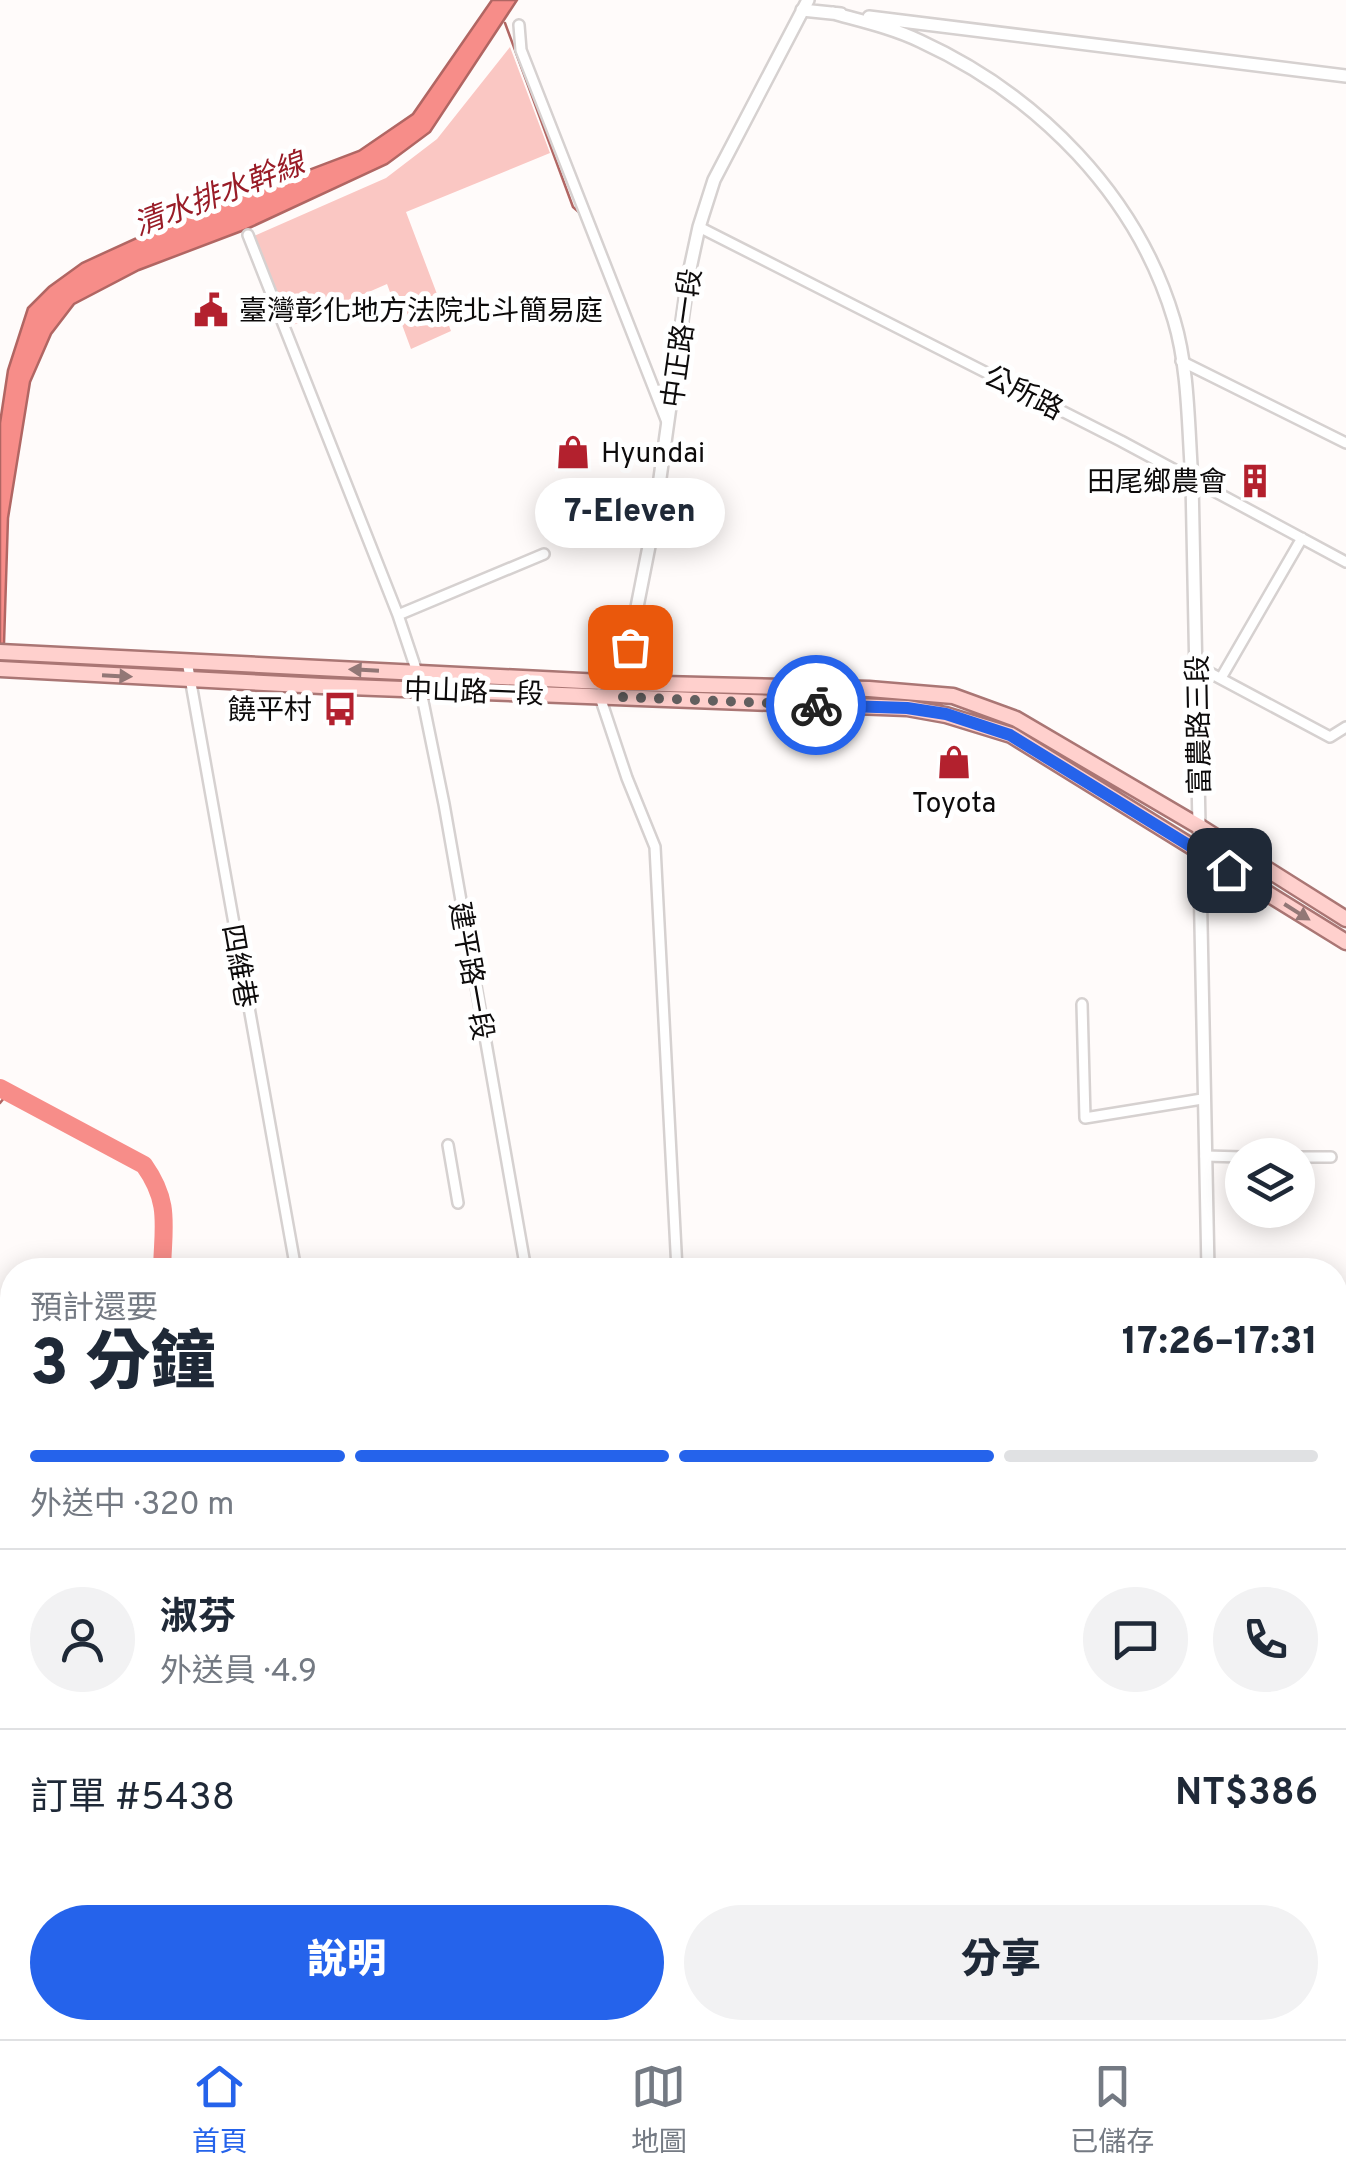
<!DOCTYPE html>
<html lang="zh-TW">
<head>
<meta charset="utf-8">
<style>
  body { margin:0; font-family:Overpass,"Noto Sans TC",sans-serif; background:#f2f2f3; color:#1f2937; height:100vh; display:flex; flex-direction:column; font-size:38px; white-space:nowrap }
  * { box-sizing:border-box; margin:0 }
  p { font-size:32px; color:#747a83 }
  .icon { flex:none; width:55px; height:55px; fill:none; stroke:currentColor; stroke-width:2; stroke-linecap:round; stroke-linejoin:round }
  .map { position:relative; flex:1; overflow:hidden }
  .sheet { position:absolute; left:0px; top:1258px; width:1348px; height:782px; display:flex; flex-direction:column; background:#fff; border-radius:40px 40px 0 0; box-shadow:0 5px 25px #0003 }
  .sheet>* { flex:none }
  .buttons { position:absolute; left:1225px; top:1138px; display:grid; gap:20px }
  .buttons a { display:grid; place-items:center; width:90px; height:90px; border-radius:50%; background:#fff; box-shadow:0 5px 25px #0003; font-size:50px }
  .pin { position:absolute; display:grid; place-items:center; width:85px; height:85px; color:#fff; margin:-42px; border-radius:20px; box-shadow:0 5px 15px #0006 }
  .courier { position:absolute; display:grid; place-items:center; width:100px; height:100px; margin:-50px; border:8px solid #2563eb; border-radius:50%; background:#fff; color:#222; box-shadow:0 2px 12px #0007 }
  .bubble { position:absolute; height:70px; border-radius:35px; background:#fff; box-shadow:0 5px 25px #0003; font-size:32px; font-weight:800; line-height:70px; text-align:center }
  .summary em { font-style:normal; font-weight:800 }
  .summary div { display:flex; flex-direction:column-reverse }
  .summary { display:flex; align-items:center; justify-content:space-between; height:170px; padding:0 30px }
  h1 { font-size:65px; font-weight:800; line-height:75px }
  .bar { display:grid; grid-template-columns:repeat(4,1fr); gap:15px 10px; align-content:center; height:120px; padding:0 30px }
  .bar i { height:12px; border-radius:8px; background:#e0e1e3 }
  .bar .active { background:#2563eb }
  .bar p { grid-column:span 4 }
  .line { display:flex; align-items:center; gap:25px; padding:0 30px; border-top:2px solid #e0e1e3 }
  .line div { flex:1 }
  .round { display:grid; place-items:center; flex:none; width:105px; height:105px; border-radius:52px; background:#f2f2f3 }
  .action { display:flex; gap:20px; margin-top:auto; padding:20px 30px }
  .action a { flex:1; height:115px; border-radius:60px; background:#2563eb; color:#fff; font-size:40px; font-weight:800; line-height:115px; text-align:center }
  .action a+a { background:#f2f2f3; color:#1f2937 }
  .tab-bar { display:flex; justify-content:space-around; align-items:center; height:140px; border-top:2px solid #e0e1e3; background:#fff; font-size:28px; color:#747a83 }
  .tab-bar a { display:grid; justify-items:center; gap:5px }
  .tab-bar .active { color:#2563eb }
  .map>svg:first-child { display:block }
  .green { fill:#fac7c3 }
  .water { fill:#f78d89; stroke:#b16663; stroke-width:2.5 }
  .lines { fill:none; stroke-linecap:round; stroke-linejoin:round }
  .stream { stroke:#b16663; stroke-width:2.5 }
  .river { stroke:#f78d89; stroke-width:18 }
  .minor-casing { stroke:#d6d1d0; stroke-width:14 }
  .tertiary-casing { stroke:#d6d1d0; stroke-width:16 }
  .primary-casing { stroke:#aa7674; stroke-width:19 }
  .minor { stroke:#fff; stroke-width:9 }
  .tertiary { stroke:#fff; stroke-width:11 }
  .primary { stroke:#ffd0cd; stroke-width:14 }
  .oneway { fill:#927776 }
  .done { stroke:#625f5f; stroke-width:10; stroke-dasharray:0 18 }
  .route { stroke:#2563eb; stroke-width:12 }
  .labels { text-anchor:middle; stroke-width:10; stroke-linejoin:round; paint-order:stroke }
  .poi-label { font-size:28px; fill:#0d0b0b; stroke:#fff; text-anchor:start }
  .street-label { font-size:28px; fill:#0d0b0b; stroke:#fff }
  .water-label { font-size:30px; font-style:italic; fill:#991c27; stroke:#fff }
</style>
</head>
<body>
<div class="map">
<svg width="1346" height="2039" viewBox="0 0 1346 2039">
  <rect width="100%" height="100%" fill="#fffbfa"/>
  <!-- green -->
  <path class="green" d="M510,47L550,153L406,212L451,331L411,349L387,284L291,326L254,236L386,178L437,139Z"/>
  <!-- water -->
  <path class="water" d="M492,0H517L430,132L387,164L247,229L139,270L74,304L51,334L30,382L8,518L4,644H0V423L8,370L28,308L49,287L82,263L174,221L359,151L413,114Z"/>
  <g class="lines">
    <!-- stream -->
    <path class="stream" d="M505,23L573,207L581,214
      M0,1103L9,1092
      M145,1261V1270
      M1335,1842L1346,1816
      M414,2028L415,2039
      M585,2028L588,2039
      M642,2028V2029"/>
    <!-- river -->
    <path class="river" d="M0,1088L144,1165C171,1203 163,1226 162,1270
      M612,2028L615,2039"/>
    <!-- minor casing -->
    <g class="minor-casing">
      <path id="minor" d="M519,25L521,50L667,422
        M699,227L1121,441L1346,562
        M248,235L398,615L417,672L444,804L526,1270
        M1181,361L1346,443
        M398,615L544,554
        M187,661L296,1270
        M1197,666L1330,737L1346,727
        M1221,678L1302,538
        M599,694L627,778L655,847L677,1270
        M1082,1004L1085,1118L1202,1099
        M448,1145L458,1203
        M1205,1156L1242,1157
        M1298,1157H1331
        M1335,1864L1346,1835
        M1249,2028L1270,2036"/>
    </g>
    <!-- tertiary casing -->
    <g class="tertiary-casing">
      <path id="tertiary" d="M802,10L841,14
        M833,13C862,21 893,28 920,41C1038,95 1137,195 1174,320C1189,370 1188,428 1192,480L1208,1270
        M869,17L1346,76
        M621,688L654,521L688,278L699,227L714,180L808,0
        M1222,2028V2039"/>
    </g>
    <!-- primary casing -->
    <g class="primary-casing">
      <path id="primary" d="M0,652L622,683L869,689L953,696L1016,719L1200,827L1346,919
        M0,669L322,686L907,708L946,715L1011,735L1346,942"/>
    </g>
    <!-- minor -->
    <use href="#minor" class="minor"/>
    <!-- tertiary -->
    <use href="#tertiary" class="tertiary"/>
    <!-- primary -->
    <use href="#primary" class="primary"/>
  </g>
  <!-- one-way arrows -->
  <defs><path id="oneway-solid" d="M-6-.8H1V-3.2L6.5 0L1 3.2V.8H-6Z" transform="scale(2.5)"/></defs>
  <g class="oneway">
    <use href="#oneway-solid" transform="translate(364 670) rotate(-177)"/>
    <use href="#oneway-solid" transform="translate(117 676) rotate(3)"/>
    <use href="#oneway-solid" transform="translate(1297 912) rotate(32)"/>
  </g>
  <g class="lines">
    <!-- done -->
    <path class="done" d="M630,647L620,697L816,705"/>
    <!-- route -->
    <path class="route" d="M816,705L907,708L946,714L1010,735L1229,870"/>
  </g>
  <!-- icons -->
  <defs>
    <g id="civic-bare" transform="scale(2.7)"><path d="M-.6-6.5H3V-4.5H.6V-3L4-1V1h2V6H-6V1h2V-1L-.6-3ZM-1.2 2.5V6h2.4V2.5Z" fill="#b3212e" stroke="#fff" stroke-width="2.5" paint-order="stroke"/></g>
    <g id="shop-bare" transform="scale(2.7)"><path d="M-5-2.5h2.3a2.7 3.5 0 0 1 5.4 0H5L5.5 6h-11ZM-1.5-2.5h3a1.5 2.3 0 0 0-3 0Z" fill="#b3212e" stroke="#fff" stroke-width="2.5" paint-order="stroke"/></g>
    <g id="building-bare" transform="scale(2.7)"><path d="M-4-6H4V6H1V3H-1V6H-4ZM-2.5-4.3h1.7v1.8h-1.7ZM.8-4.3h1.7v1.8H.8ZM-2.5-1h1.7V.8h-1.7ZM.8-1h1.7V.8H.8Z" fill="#b3212e" stroke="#fff" stroke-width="2.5" paint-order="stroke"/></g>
    <g id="bus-bare" transform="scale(2.7)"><path d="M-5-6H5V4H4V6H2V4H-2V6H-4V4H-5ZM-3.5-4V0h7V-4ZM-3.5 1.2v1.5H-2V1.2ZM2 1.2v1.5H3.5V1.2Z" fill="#b3212e" stroke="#fff" stroke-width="2.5" paint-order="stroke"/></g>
  </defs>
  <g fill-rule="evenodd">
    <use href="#civic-bare" x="211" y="310"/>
    <use href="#shop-bare" x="573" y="452"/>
    <use href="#building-bare" x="1255" y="481"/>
    <use href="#bus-bare" x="340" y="709"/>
    <use href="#shop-bare" x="954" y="762"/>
  </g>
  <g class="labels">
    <!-- poi labels -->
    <g class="poi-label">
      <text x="239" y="320">臺灣彰化地方法院北斗簡易庭</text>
      <text x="601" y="462">Hyundai</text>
      <text x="1227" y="491" text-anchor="end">田尾鄉農會</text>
      <text x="312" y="719" text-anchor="end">饒平村</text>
      <text x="954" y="812" text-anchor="middle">Toyota</text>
    </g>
    <!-- street labels -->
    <g class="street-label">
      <text transform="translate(681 338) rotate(-82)" y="10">中正路一段</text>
      <text transform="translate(1024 392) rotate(27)" y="10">公所路</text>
      <text transform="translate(474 691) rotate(2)" y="10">中山路一段</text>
      <text transform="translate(1198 725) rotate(-91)" y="10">富農路三段</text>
      <text transform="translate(240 966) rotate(80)" y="10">四維巷</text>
      <text transform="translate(472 971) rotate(80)" y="10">建平路一段</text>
    </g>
    <!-- water labels -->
    <g class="water-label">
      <text transform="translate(219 194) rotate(-21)" y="10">清水排水幹線</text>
    </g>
  </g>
</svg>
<div class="buttons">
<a><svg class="icon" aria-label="layers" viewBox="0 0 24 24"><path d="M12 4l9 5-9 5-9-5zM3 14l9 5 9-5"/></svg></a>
</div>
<div class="pin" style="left:630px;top:647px;background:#ea580c"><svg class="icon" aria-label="bag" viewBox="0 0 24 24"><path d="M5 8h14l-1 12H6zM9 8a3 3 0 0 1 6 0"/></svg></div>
<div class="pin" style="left:1229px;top:870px;background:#1f2937"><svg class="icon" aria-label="home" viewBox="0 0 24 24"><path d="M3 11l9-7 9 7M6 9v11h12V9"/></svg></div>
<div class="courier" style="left:816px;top:705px"><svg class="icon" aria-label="bike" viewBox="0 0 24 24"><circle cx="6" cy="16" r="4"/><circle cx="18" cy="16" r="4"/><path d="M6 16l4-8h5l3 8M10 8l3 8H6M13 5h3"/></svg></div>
<div class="bubble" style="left:535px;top:478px;width:190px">7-Eleven</div>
<section class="sheet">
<div class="summary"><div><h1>3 分鐘</h1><p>預計還要</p></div><em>17:26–17:31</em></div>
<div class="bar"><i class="active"></i><i class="active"></i><i class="active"></i><i></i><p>外送中 · 320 m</p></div>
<div class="line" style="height:180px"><a class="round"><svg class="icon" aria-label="person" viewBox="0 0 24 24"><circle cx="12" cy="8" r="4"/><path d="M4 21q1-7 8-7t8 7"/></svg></a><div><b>淑芬</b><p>外送員 · 4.9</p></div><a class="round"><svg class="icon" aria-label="chat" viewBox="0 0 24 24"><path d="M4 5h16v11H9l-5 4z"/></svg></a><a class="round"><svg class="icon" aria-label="phone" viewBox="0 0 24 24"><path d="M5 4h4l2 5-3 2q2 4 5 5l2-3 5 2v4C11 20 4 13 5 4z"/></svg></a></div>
<div class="line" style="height:130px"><div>訂單 #5438</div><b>NT$386</b></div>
<div class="action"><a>說明</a><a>分享</a></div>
</section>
</div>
<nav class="tab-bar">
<a class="active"><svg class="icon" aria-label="home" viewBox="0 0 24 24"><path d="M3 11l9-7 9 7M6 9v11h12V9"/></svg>首頁</a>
<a><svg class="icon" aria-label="map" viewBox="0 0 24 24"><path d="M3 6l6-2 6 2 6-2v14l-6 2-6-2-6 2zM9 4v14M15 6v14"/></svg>地圖</a>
<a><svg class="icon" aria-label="saved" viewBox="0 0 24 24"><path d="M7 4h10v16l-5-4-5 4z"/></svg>已儲存</a>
</nav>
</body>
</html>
